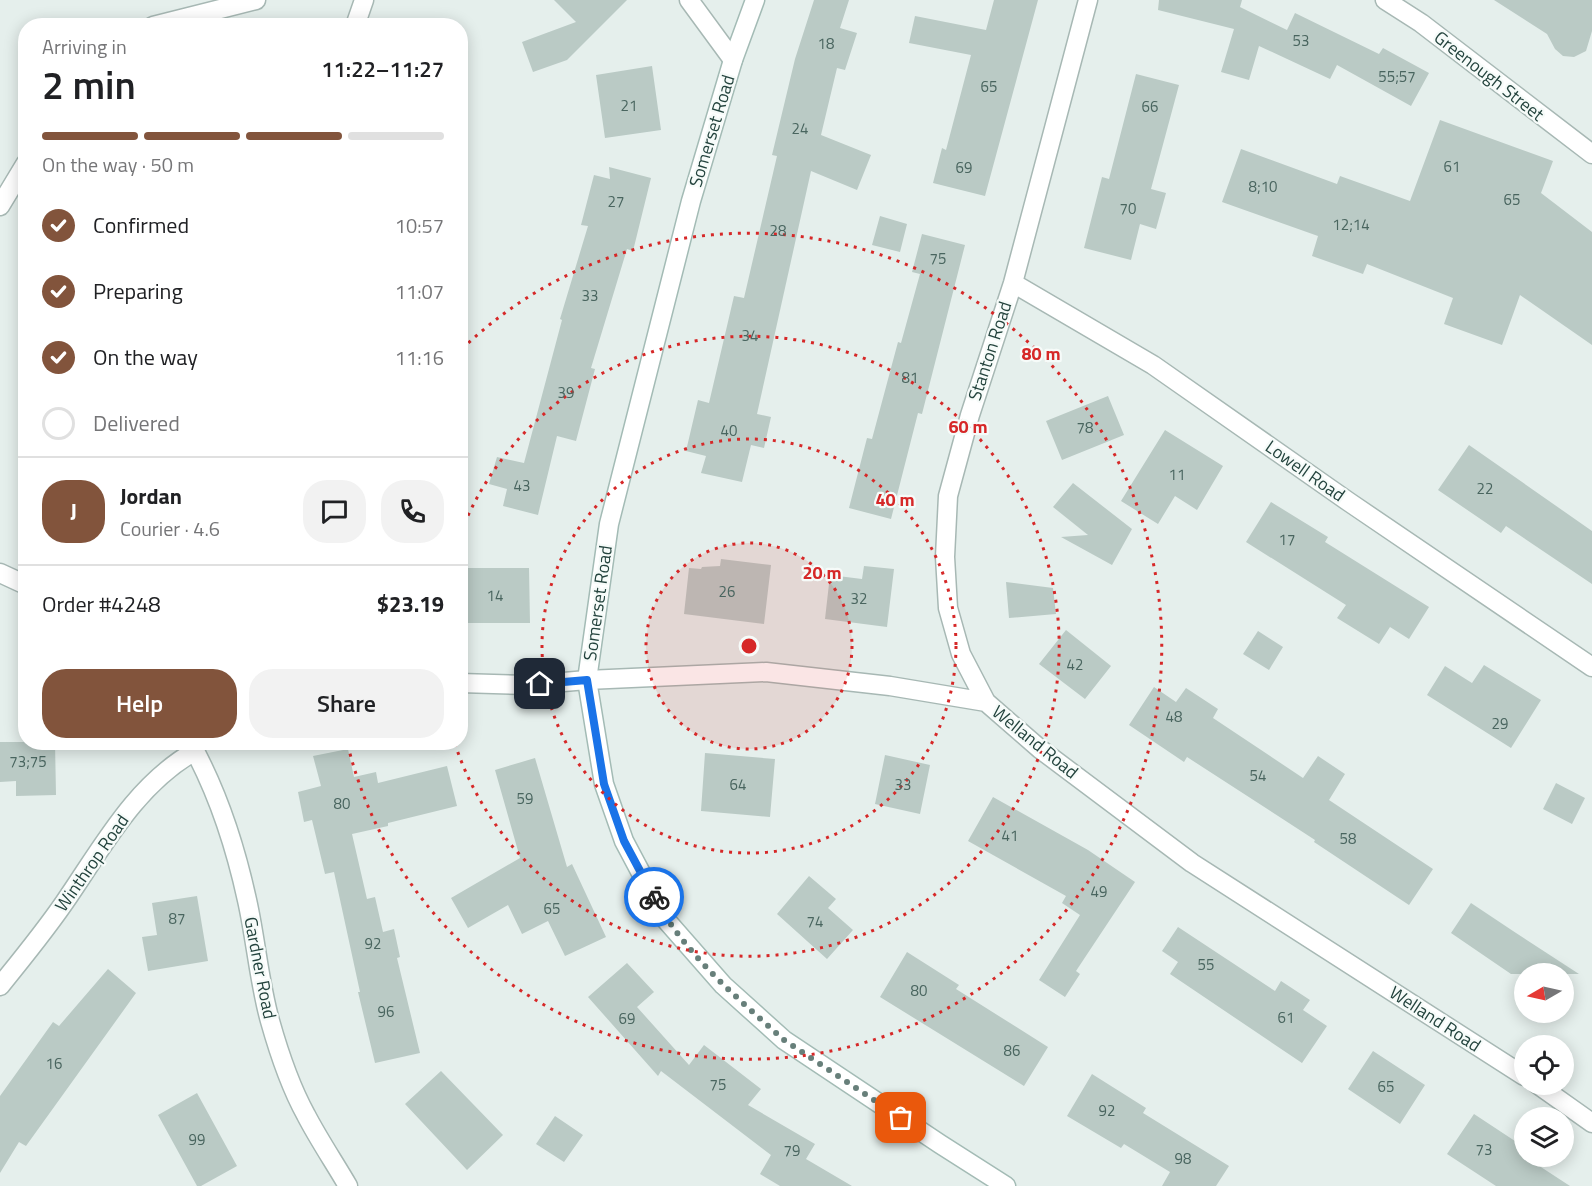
<!DOCTYPE html>
<html lang="en">
<head>
<meta charset="utf-8">
<style>
  body { margin:0; font-family:"Titillium Web",sans-serif; background:#f2f2f2; color:#202124; height:100vh; display:flex; flex-direction:column; font-size:22px; white-space:nowrap }
  * { box-sizing:border-box; margin:0 }
  p { font-size:20px; color:#757577 }
  .icon { flex:none; width:33px; height:33px; fill:none; stroke:currentColor; stroke-width:2; stroke-linecap:round; stroke-linejoin:round }
  .map { position:relative; flex:1; overflow:hidden }
  .side { position:absolute; left:18px; top:18px; width:450px; height:732px; display:flex; flex-direction:column; background:#fff; border-radius:24px; box-shadow:0 3px 15px #0003 }
  .side>* { flex:none }
  .needle { width:39px; rotate:261deg }
  .fabs { position:absolute; left:1514px; top:963px; display:grid; gap:12px }
  .fabs a { display:grid; place-items:center; width:60px; height:60px; border-radius:50%; background:#fff; box-shadow:0 3px 15px #0003; font-size:30px }
  .pin { position:absolute; display:grid; place-items:center; width:51px; height:51px; color:#fff; margin:-26px; border-radius:12px; box-shadow:0 3px 9px #0006 }
  .courier { position:absolute; display:grid; place-items:center; width:60px; height:60px; margin:-30px; border:4px solid #1a73e8; border-radius:50%; background:#fff; color:#222; box-shadow:0 2px 8px #0007 }
  .summary em { font-style:normal; font-weight:600 }
  .summary div { display:flex; flex-direction:column-reverse }
  .summary { display:flex; align-items:center; justify-content:space-between; height:102px; padding:0 24px }
  h1 { font-size:39px; font-weight:600; line-height:45px }
  .bar { display:grid; grid-template-columns:repeat(4,1fr); gap:9px 6px; align-content:center; height:72px; padding:0 24px }
  .bar i { height:8px; border-radius:4px; background:#e0e0e0 }
  .bar .current { background:#82543c }
  .bar p { grid-column:span 4 }
  .line { display:flex; align-items:center; gap:15px; padding:0 24px; border-top:2px solid #e0e0e0 }
  .line div { flex:1 }
  .round { display:grid; place-items:center; flex:none; width:63px; height:63px; border-radius:24px; background:#f2f2f2 }
  ol { padding:0 24px; list-style:none }
  li { display:flex; align-items:center; gap:18px; height:66px }
  li p { margin-inline-start:auto }
  li .icon { padding:6px; border-radius:50%; background:#82543c; color:#fff; stroke-width:4 }
  li:last-child { color:#757577 }
  li i { width:33px; height:33px; border:3px solid #e0e0e0; border-radius:50% }
  .action { display:flex; gap:12px; margin-top:auto; padding:12px 24px }
  .action a { flex:1; height:69px; border-radius:24px; background:#82543c; color:#fff; font-size:24px; font-weight:600; line-height:69px; text-align:center }
  .action a+a { background:#f2f2f2; color:#202124 }
  .map>svg:first-child { display:block }
  .building { fill:#bacac5 }
  .lines { fill:none; stroke-linecap:round; stroke-linejoin:round }
  .street-casing { stroke:#a7b8b4; stroke-width:21 }
  .secondary-casing { stroke:#a3bbb5; stroke-width:21 }
  .street { stroke:#fff; stroke-width:18 }
  .secondary { stroke:#fff; stroke-width:18 }
  .done { stroke:#677f7a; stroke-width:6; stroke-dasharray:0 10.8 }
  .route { stroke:#1a73e8; stroke-width:8 }
  .ring { fill:none; stroke:#d62828; stroke-width:3; stroke-dasharray:3 6 }
  .labels { text-anchor:middle; stroke-width:4.5; stroke-linejoin:round; paint-order:stroke }
  .number-label { font-size:15px; fill:#49655f }
  .street-label { font-size:18px; fill:#23433d; stroke:#f6fbf9 }
  .centre { fill:#d62828; stroke:#f6fbf9; stroke-width:3 }
  .ring-label { font-size:18px; text-anchor:middle; font-weight:bold; fill:#d62828; stroke:#f6fbf9; stroke-width:4.5; stroke-linejoin:round; paint-order:stroke }
</style>
</head>
<body>
<div class="map">
<svg width="1592" height="1186" viewBox="0 0 1592 1186">
  <rect width="100%" height="100%" fill="#e5efec"/>
  <!-- building -->
  <path class="building" d="M554,0H627L567,60L533,72L522,42L576,22Z
    M814,0H849L840,28L857,33L845,70L837,68L821,135L871,155L857,190L811,171L757,414L771,417L764,448L751,445L742,482L701,473L706,456L686,451L698,400L709,403L734,296L744,298L777,156L772,155L795,59Z
    M994,0H1038L985,196L933,183L942,148L946,150L971,55L909,43L915,16L986,30Z
    M1159,0H1242L1240,7L1287,30L1295,13L1379,54L1383,48L1429,73L1411,106L1337,65L1330,79L1259,46L1249,80L1221,72L1234,29L1158,10Z
    M1494,0H1592V31L1586,51L1574,57L1563,56L1555,49L1547,34Z
    M652,66L661,130L605,138L596,75Z
    M1136,74L1179,85L1151,189L1166,193L1156,229L1140,224L1131,260L1084,248L1102,177L1109,179Z
    M1440,120L1553,161L1541,193L1592,232V345L1520,295L1502,345L1444,324L1453,298L1367,264L1363,274L1312,256L1318,236L1222,202L1241,149L1337,184L1340,176L1410,201Z
    M609,167L651,178L633,251L627,249L591,368L595,369L576,441L557,436L538,515L503,506L507,489L489,484L497,457L524,463L562,320L560,319L588,226L581,225L594,175L610,179Z
    M880,216L907,224L900,252L872,245Z
    M922,234L965,245L922,414L918,413L891,519L849,508L867,438L872,439L898,342L901,343L920,274L912,272Z
    M1108,396L1124,435L1062,460L1046,421Z
    M1165,430L1223,466L1197,510L1175,496L1158,524L1121,501Z
    M1469,445L1592,531V584L1506,526L1501,533L1438,490Z
    M1073,483L1132,529L1112,565L1061,537L1088,535L1053,507Z
    M1271,502L1328,537L1325,542L1429,607L1409,639L1390,627L1379,644L1337,618L1346,605L1246,542Z
    M721,559L771,565L764,624L684,614L689,568L701,569L702,567L720,566Z
    M864,566L894,569L887,627L825,619L830,575L862,579Z
    M460,568H529L530,623H460Z
    M1006,582L1053,588L1056,614L1009,618Z
    M1066,630L1111,666L1085,699L1039,664Z
    M1258,631L1283,647L1269,670L1243,654Z
    M1484,665L1541,700L1511,748L1427,695L1445,666L1472,683Z
    M1154,687L1176,702L1186,688L1218,709L1213,718L1303,778L1318,756L1345,774L1329,800L1433,869L1409,905L1314,842L1315,840L1187,757L1184,762L1129,725Z
    M0,742H55L56,795L16,796V781L0,782Z
    M348,749L354,777L376,772L378,783L447,766L457,806L388,823V826L352,834L367,899L375,897L383,932L394,929L400,957L397,958L420,1053L375,1063L358,992H360L334,872L325,874L312,820L304,822L298,792L321,786L313,756Z
    M705,753L775,759L770,817L701,811Z
    M885,755L930,765L920,814L875,804Z
    M535,758L567,867L572,864L606,937L565,956L548,921L522,934L508,905L468,928L451,898L520,858L495,770Z
    M1556,783L1585,798L1572,824L1543,809Z
    M993,797L1088,850L1135,882L1076,971L1080,974L1065,997L1039,980L1080,915L1062,903L1066,896L968,841Z
    M809,876L836,899L828,908L853,930L827,959L777,914Z
    M197,896L208,961L148,971L142,937L157,935L152,903Z
    M1471,903L1513,931L1579,974H1511L1451,933Z
    M1178,927L1275,991L1281,981L1310,1000L1303,1010L1327,1026L1302,1063L1170,974L1178,962L1162,951Z
    M907,952L959,985L956,989L1048,1047L1024,1086L880,997Z
    M627,963L654,992L637,1007L689,1065L704,1045L761,1089L748,1105L815,1144L806,1159L852,1186H780L760,1174L771,1155L661,1071L658,1076L588,997Z
    M108,969L136,993L26,1146L19,1142L0,1173V1096L53,1022L59,1026Z
    M1373,1051L1425,1085L1400,1124L1348,1089Z
    M441,1071L503,1135L467,1170L405,1104Z
    M1092,1074L1146,1108L1143,1113L1229,1166L1216,1186H1162L1170,1172L1124,1144L1121,1148L1067,1116Z
    M197,1093L237,1166L201,1186H197L158,1115Z
    M1474,1114L1521,1145L1517,1151L1524,1156L1570,1186H1496L1447,1154Z
    M555,1116L583,1135L564,1162L536,1144Z"/>
  <g class="lines">
    <!-- street casing -->
    <g class="street-casing">
      <path id="street" d="M689,0L733,60
        M1385,0L1421,23L1592,154
        M153,26L256,0
        M355,26L364,0
        M0,206L26,163
        M1013,283L1153,365L1349,502L1592,667
        M0,573L26,585
        M460,683L528,685L587,680L766,672L890,686L986,702L1040,749L1192,863L1524,1076
        M986,702L961,654L948,608L945,557L948,496L970,415L1013,283L1088,0
        M190,742C218,792 235,845 247,900C256,940 259,982 270,1021C279,1053 290,1086 306,1115C319,1140 334,1162 348,1186
        M0,986C22,959 44,932 64,903C102,848 135,785 195,751
        M1537,1084L1592,1123"/>
    </g>
    <!-- secondary casing -->
    <g class="secondary-casing">
      <path id="secondary" d="M755,0L733,60L691,201L609,524L587,680L604,784L624,841L666,920L723,985L784,1040L940,1144L1006,1186"/>
    </g>
    <!-- street -->
    <use href="#street" class="street"/>
    <!-- secondary -->
    <use href="#secondary" class="secondary"/>
  </g>
  <g class="lines">
    <!-- done -->
    <path class="done" d="M654,897C684,953 736,997 784,1040L901,1118"/>
    <!-- route -->
    <path class="route" d="M540,684L587,680L604,784L624,841L654,897"/>
  </g>
  <!-- distance rings -->
  <circle cx="749" cy="646" r="103" fill="#d62828" fill-opacity=".12"/>
  <g class="ring">
    <circle cx="749" cy="646" r="103"/>
    <circle cx="749" cy="646" r="207"/>
    <path d="M461 532A310 310 0 1 1 455 744"/>
    <path d="M462 349A413 413 0 1 1 348 746"/>
  </g>
  <g class="labels">
    <!-- number labels -->
    <g class="number-label">
      <text x="1301" y="46">53</text>
      <text x="826" y="49">18</text>
      <text x="1397" y="82">55;57</text>
      <text x="989" y="92">65</text>
      <text x="629" y="111">21</text>
      <text x="1150" y="112">66</text>
      <text x="800" y="134">24</text>
      <text x="1452" y="172">61</text>
      <text x="964" y="173">69</text>
      <text x="1263" y="192">8;10</text>
      <text x="1512" y="205">65</text>
      <text x="616" y="207">27</text>
      <text x="1128" y="214">70</text>
      <text x="1351" y="230">12;14</text>
      <text x="778" y="236">28</text>
      <text x="938" y="264">75</text>
      <text x="590" y="301">33</text>
      <text x="750" y="341">34</text>
      <text x="910" y="383">81</text>
      <text x="566" y="398">39</text>
      <text x="1085" y="433">78</text>
      <text x="729" y="436">40</text>
      <text x="1177" y="480">11</text>
      <text x="522" y="491">43</text>
      <text x="1485" y="494">22</text>
      <text x="1287" y="545">17</text>
      <text x="727" y="597">26</text>
      <text x="495" y="601">14</text>
      <text x="859" y="604">32</text>
      <text x="1075" y="670">42</text>
      <text x="1174" y="722">48</text>
      <text x="1500" y="729">29</text>
      <text x="28" y="767">73;75</text>
      <text x="1258" y="781">54</text>
      <text x="738" y="790">64</text>
      <text x="903" y="790">33</text>
      <text x="525" y="804">59</text>
      <text x="342" y="809">80</text>
      <text x="1010" y="841">41</text>
      <text x="1348" y="844">58</text>
      <text x="1099" y="897">49</text>
      <text x="552" y="914">65</text>
      <text x="177" y="924">87</text>
      <text x="815" y="927">74</text>
      <text x="373" y="949">92</text>
      <text x="1206" y="970">55</text>
      <text x="919" y="996">80</text>
      <text x="386" y="1017">96</text>
      <text x="1286" y="1023">61</text>
      <text x="627" y="1024">69</text>
      <text x="1012" y="1056">86</text>
      <text x="54" y="1069">16</text>
      <text x="718" y="1090">75</text>
      <text x="1386" y="1092">65</text>
      <text x="1107" y="1116">92</text>
      <text x="197" y="1145">99</text>
      <text x="1484" y="1155">73</text>
      <text x="792" y="1156">79</text>
      <text x="1183" y="1164">98</text>
    </g>
    <!-- street labels -->
    <g class="street-label">
      <text transform="translate(1489 76) rotate(38)" y="6">Greenough Street</text>
      <text transform="translate(712 131) rotate(-73)" y="6">Somerset Road</text>
      <text transform="translate(990 351) rotate(-72)" y="6">Stanton Road</text>
      <text transform="translate(1305 471) rotate(35)" y="6">Lowell Road</text>
      <text transform="translate(598 603) rotate(-82)" y="6">Somerset Road</text>
      <text transform="translate(1035 742) rotate(39)" y="6">Welland Road</text>
      <text transform="translate(92 863) rotate(-55)" y="6">Winthrop Road</text>
      <text transform="translate(260 968) rotate(79)" y="6">Gardner Road</text>
      <text transform="translate(1435 1019) rotate(33)" y="6">Welland Road</text>
    </g>
  </g>
  <circle cx="749" cy="646" r="9" class="centre"/>
  <g class="ring-label">
    <text x="1041" y="360">80 m</text>
    <text x="968" y="433">60 m</text>
    <text x="895" y="506">40 m</text>
    <text x="822" y="579">20 m</text>
  </g>
</svg>
<div class="fabs">
<a><svg class="needle" viewBox="-14 -14 28 28"><path d="M0-13l5 13h-10z" fill="#e53935"/><path d="M0 13l5-13h-10z" fill="#757577"/></svg></a>
<a><svg class="icon" aria-label="locate" viewBox="0 0 24 24"><circle cx="12" cy="12" r="6"/><path d="M12 2v4M12 18v4M2 12h4M18 12h4"/></svg></a>
<a><svg class="icon" aria-label="layers" viewBox="0 0 24 24"><path d="M12 4l9 5-9 5-9-5zM3 14l9 5 9-5"/></svg></a>
</div>
<div class="pin" style="left:901px;top:1118px;background:#ea580c"><svg class="icon" aria-label="bag" viewBox="0 0 24 24"><path d="M5 8h14l-1 12H6zM9 8a3 3 0 0 1 6 0"/></svg></div>
<div class="pin" style="left:540px;top:684px;background:#1f2937"><svg class="icon" aria-label="home" viewBox="0 0 24 24"><path d="M3 11l9-7 9 7M6 9v11h12V9"/></svg></div>
<div class="courier" style="left:654px;top:897px"><svg class="icon" aria-label="bike" viewBox="0 0 24 24"><circle cx="6" cy="16" r="4"/><circle cx="18" cy="16" r="4"/><path d="M6 16l4-8h5l3 8M10 8l3 8H6M13 5h3"/></svg></div>
<section class="side">
<div class="summary"><div><h1>2 min</h1><p>Arriving in</p></div><em>11:22–11:27</em></div>
<div class="bar"><i class="current"></i><i class="current"></i><i class="current"></i><i></i><p>On the way · 50 m</p></div>
<ol>
<li><svg class="icon" aria-label="check" viewBox="0 0 24 24"><path d="M5 12l5 5 9-10"/></svg>Confirmed<p>10:57</p></li>
<li><svg class="icon" aria-label="check" viewBox="0 0 24 24"><path d="M5 12l5 5 9-10"/></svg>Preparing<p>11:07</p></li>
<li><svg class="icon" aria-label="check" viewBox="0 0 24 24"><path d="M5 12l5 5 9-10"/></svg>On the way<p>11:16</p></li>
<li><i></i>Delivered</li>
</ol>
<div class="line" style="height:108px"><b class="round" style="background:#82543c;color:#fff">J</b><div><b>Jordan</b><p>Courier · 4.6</p></div><a class="round"><svg class="icon" aria-label="chat" viewBox="0 0 24 24"><path d="M4 5h16v11H9l-5 4z"/></svg></a><a class="round"><svg class="icon" aria-label="phone" viewBox="0 0 24 24"><path d="M5 4h4l2 5-3 2q2 4 5 5l2-3 5 2v4C11 20 4 13 5 4z"/></svg></a></div>
<div class="line" style="height:78px"><div>Order #4248</div><b>$23.19</b></div>
<div class="action"><a>Help</a><a>Share</a></div>
</section>
</div>
</body>
</html>
